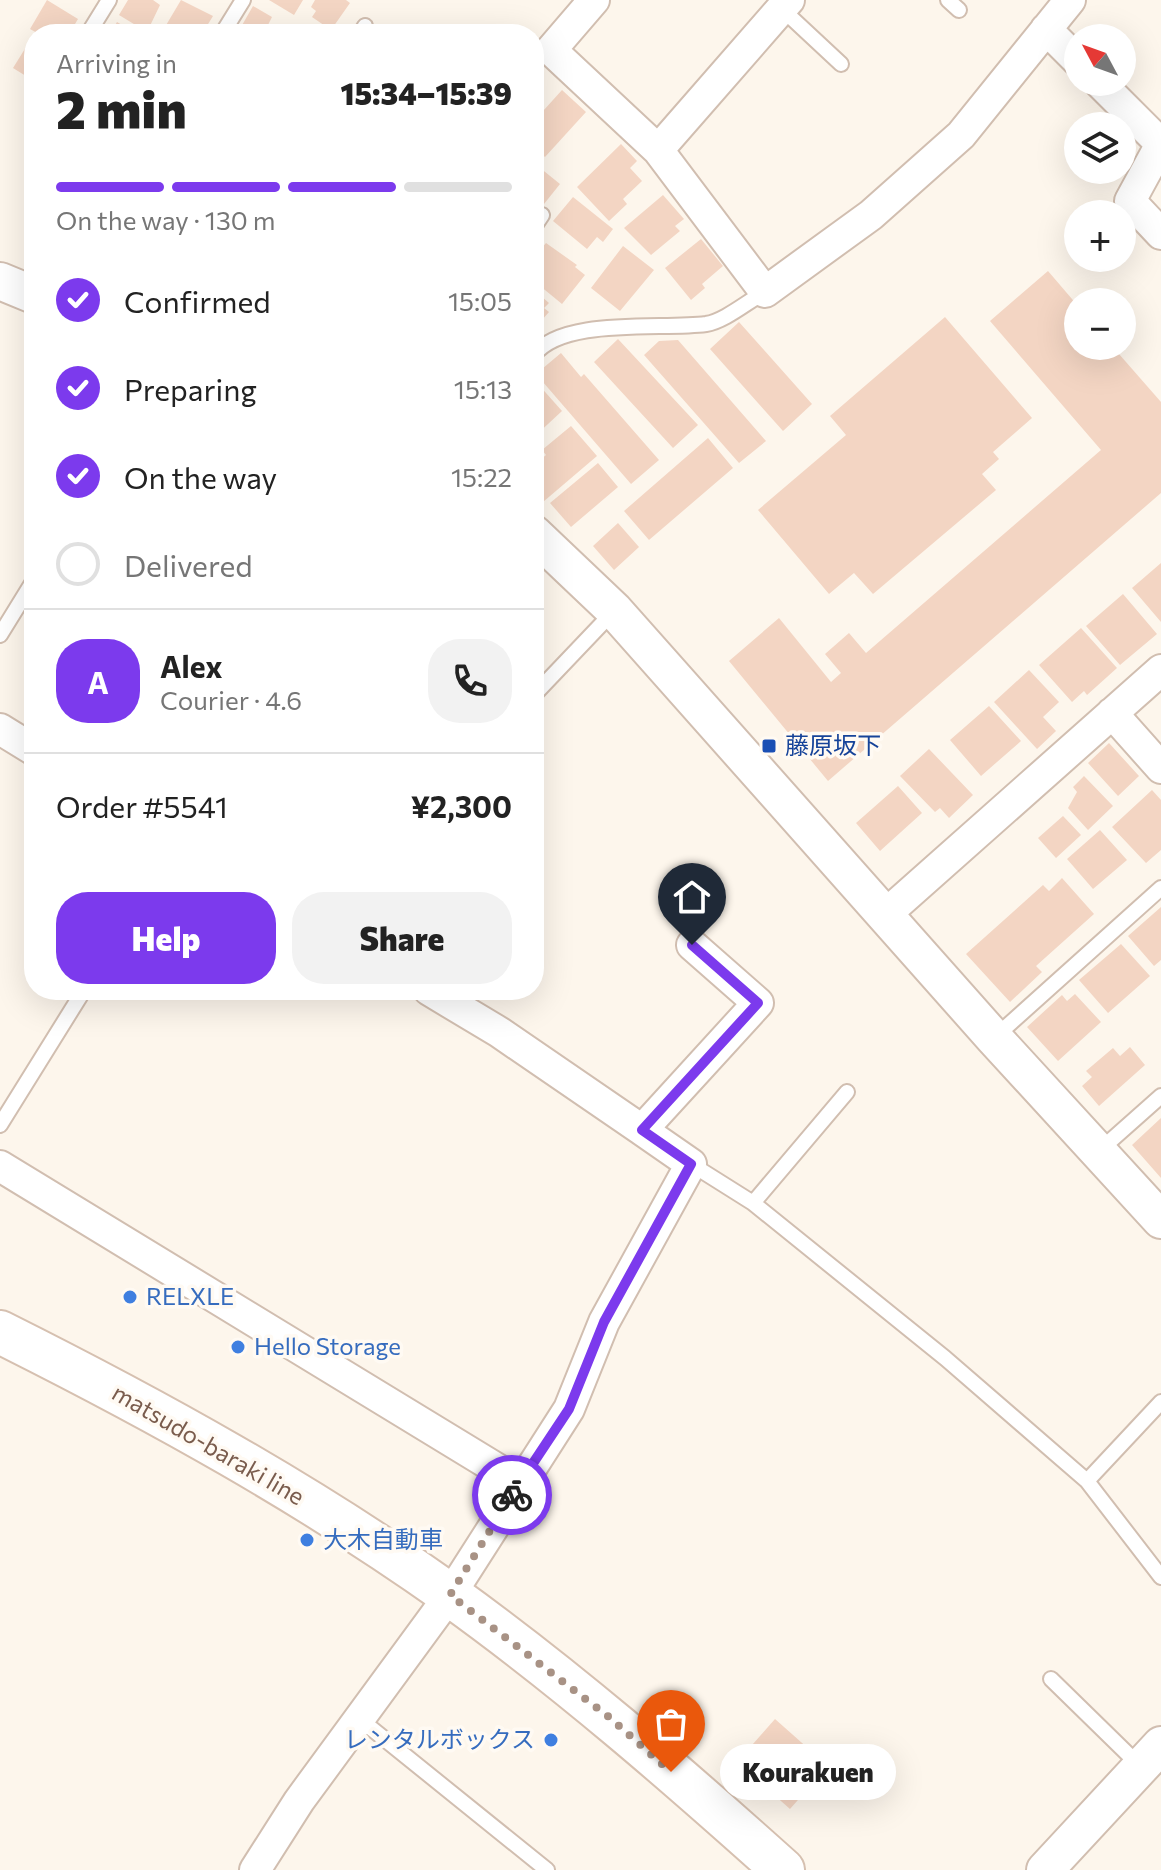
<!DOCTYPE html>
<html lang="en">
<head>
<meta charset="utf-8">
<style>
  body { margin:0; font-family:Commissioner,"Noto Sans JP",sans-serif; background:#f2f2f2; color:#222; height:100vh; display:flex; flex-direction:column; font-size:30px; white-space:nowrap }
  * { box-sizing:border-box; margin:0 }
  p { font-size:26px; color:#767676 }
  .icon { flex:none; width:44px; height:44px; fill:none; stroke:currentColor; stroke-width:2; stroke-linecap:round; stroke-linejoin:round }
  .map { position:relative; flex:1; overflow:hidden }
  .side { position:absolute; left:24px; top:24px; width:520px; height:976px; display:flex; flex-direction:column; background:#fff; border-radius:32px; box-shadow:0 8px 32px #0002 }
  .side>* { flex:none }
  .needle { width:52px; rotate:311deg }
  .fabs { position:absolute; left:1064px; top:24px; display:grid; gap:16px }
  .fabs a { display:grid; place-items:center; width:72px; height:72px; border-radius:50%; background:#fff; box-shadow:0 8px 32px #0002; font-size:40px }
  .pin { position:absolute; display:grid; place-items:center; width:68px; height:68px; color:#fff; margin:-82px -34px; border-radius:50% 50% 50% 0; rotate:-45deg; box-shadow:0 0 8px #0007 }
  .pin .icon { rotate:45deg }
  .courier { position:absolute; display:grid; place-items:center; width:80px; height:80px; margin:-40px; border:6px solid #7c3aed; border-radius:50%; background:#fff; color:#222; box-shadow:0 2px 10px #0007 }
  .bubble { position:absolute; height:56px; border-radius:28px; background:#fff; box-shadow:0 8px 32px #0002; font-size:26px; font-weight:800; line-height:56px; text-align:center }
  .head em { font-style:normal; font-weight:800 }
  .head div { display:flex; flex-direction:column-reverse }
  .head { display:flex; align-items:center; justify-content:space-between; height:136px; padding:0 32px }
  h1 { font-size:52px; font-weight:800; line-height:60px }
  .bar { display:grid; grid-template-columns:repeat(4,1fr); gap:12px 8px; align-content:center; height:96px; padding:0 32px }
  .bar i { height:10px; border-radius:6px; background:#e0e0e0 }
  .bar .on { background:#7c3aed }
  .bar p { grid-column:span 4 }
  .line { display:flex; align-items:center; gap:20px; padding:0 32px; border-top:2px solid #e0e0e0 }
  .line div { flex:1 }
  .round { display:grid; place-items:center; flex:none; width:84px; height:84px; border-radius:32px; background:#f2f2f2 }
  ol { padding:0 32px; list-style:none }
  li { display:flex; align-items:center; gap:24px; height:88px }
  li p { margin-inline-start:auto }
  li .icon { padding:8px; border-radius:50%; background:#7c3aed; color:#fff; stroke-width:4 }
  li:last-child { color:#767676 }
  li i { width:44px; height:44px; border:4px solid #e0e0e0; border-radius:50% }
  .cta { display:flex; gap:16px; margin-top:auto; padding:16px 32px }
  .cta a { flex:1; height:92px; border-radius:32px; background:#7c3aed; color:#fff; font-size:32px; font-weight:800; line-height:92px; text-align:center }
  .cta a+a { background:#f2f2f2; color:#222 }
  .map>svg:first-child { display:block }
  .building { fill:#f3d5c3 }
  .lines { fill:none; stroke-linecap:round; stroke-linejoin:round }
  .service-casing { stroke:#d1beb0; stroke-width:18 }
  .minor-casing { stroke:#d1beb0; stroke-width:34 }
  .tertiary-casing { stroke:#d1beb0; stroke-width:40 }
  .secondary-casing { stroke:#d6c0b0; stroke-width:46 }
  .service { stroke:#fff; stroke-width:14 }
  .minor { stroke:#fff; stroke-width:30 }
  .tertiary { stroke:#fff; stroke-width:36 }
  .secondary { stroke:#fff; stroke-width:42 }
  .done { stroke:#a89285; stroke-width:8; stroke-dasharray:0 14.4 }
  .route { stroke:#7c3aed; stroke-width:10 }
  .transit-dot { fill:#1a4fb4; stroke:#fffaf3; stroke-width:3 }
  .shop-dot { fill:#3f7fe0; stroke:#fffaf3; stroke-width:3 }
  .labels { text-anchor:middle; stroke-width:7; stroke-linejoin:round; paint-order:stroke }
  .transit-label { font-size:24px; fill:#164399; stroke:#fffaf3; text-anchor:start }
  .shop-label { font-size:24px; fill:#366cbe; stroke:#fffaf3; text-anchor:start }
  .street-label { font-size:24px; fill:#7a5c4d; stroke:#fffaf3 }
</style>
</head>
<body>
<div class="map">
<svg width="1161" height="1870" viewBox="0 0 1161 1870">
  <rect width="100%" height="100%" fill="#fdf6ec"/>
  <!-- building -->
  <path class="building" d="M47,0L78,19L69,34H39L30,29Z
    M128,0H153L160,5L147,32L119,15Z
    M181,0L213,16L202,34L162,32Z
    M269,0H303L294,15Z
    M315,0H346L350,3L331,30L312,17L316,11L311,7Z
    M253,6L272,17L268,25L283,34H237Z
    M117,22L137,34H110Z
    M31,39L34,41V81L13,68Z
    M562,90L586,112L545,157L534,147V121Z
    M621,144L637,161L630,168L642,181L623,199L627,204L609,221L577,187Z
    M534,163L560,184L544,204L534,195Z
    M663,195L684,219L675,226L680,231L651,255L624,228Z
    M573,197L613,229L603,242L597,237L587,249L553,221Z
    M701,239L723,266L702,284L705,288L691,300L665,268Z
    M546,243L577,265L575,267L585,275L562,304L534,281V257Z
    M623,246L654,270L620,311L591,288Z
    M1048,271L1078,306V346H1112L1161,402V493L828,781L729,661L779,618L831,682L841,673L825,654L849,633L866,653L1101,450L990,321Z
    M534,290L549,303L544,308L549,312L534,329Z
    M945,317L1032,418L993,452L999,459L982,474L996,490L873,594L854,573L829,594L758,510L846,435L830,416Z
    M739,322L812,404L783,431L710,349Z
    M618,339L698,425L673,448L594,362Z
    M678,340L766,441L739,463L644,355L659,341Z
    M561,353L581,377L584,374L659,460L631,484L536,374Z
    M538,384L562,411L534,437V387Z
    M571,426L597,456L543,502L534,491V465L546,455L542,450Z
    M708,438L733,468L649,540L624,511Z
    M598,463L618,487L571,527L550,503Z
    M618,523L639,547L614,570L593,546Z
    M1161,563V622L1132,588Z
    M1123,594L1157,634L1120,665L1086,626Z
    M1081,628L1117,668L1087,695L1084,691L1072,702L1039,665Z
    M1029,670L1059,702L1043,717L1056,731L1037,749L994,702Z
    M989,706L1021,741L981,776L950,740Z
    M1109,743L1139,776L1118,796L1088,763Z
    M929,749L973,795L949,818L940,808L935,812L900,776Z
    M1084,776L1113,806L1088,830L1068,808L1077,792L1073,787Z
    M898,786L922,813L880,851L856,823Z
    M1152,790L1161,800V850L1146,863L1112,827Z
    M1063,816L1081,835L1056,858L1038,838Z
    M1100,830L1127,860L1093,889L1067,859Z
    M1062,878L1094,914L1036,966L1042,972L1010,1002L966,954L1043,885L1049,891Z
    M1161,907V960L1154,966L1128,936Z
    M1121,944L1150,976L1108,1013L1079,980Z
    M1075,994L1101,1022L1058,1061L1027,1027L1062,995L1067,1001Z
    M1130,1047L1145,1065L1099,1106L1082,1086L1092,1077L1086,1071L1113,1048L1120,1056Z
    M1161,1118V1178L1132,1145Z
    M775,1719L828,1766L790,1809L737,1762Z"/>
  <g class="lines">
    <!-- service casing -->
    <g class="service-casing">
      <path id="service" d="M948,0L959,10
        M782,9L841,64
        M88,34L109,0
        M222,34L243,0
        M360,34L365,26
        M534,227L542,215
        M534,355C563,317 661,330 706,324C725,321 748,301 765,292
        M0,635L34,580
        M534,695L614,611
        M995,1037L1161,888
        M0,1125L84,990
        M1099,1151L1161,1096
        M691,1164L753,1203L945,1358L1087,1481L1161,1577
        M753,1203L847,1092
        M1087,1481L1161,1402
        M1051,1679L1139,1765
        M361,1720L547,1870"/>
    </g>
    <!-- minor casing -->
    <g class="minor-casing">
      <path id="minor" d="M594,0L551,50L658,150L765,292L871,215L961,135L1070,0
        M1046,29L1078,61
        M1099,82L1161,144
        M1161,144L1130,201L1161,234
        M658,150L789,0
        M1112,713L1161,768
        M0,729L34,750
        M886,914L1161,670
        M429,990L499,1032L642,1130
        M0,1166L520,1483
        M255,1870L299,1801L450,1595L569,1409L604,1322L691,1164L642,1130L758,1003L692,945"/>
    </g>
    <!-- tertiary casing -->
    <g class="tertiary-casing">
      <path id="tertiary" d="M0,281L34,295
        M534,534L614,610L994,1038L1161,1220
        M1045,1870L1161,1745"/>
    </g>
    <!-- secondary casing -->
    <g class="secondary-casing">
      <path id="secondary" d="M0,1332C156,1410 308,1494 450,1595C567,1679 676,1774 783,1870"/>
    </g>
    <!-- service -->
    <use href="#service" class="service"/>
    <!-- minor -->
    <use href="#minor" class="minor"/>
    <!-- tertiary -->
    <use href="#tertiary" class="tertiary"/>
    <!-- secondary -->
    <use href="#secondary" class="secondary"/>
  </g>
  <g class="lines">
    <!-- done -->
    <path class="done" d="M512,1495L450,1595L609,1717L671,1772"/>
    <!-- route -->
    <path class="route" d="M512,1495L569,1409L604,1322L691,1164L642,1130L758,1003L692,945"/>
  </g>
  <!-- markers -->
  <rect class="transit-dot" x="761" y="738" width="16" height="16" rx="4"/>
  <g class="shop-dot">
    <circle cx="130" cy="1297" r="8"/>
    <circle cx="238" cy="1347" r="8"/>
    <circle cx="307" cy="1540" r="8"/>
    <circle cx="551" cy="1740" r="8"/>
  </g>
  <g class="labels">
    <!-- transit labels -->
    <g class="transit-label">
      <text x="785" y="754">藤原坂下</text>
    </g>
    <!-- shop labels -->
    <g class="shop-label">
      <text x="146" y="1305">RELXLE</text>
      <text x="254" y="1355">Hello Storage</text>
      <text x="323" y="1548">大木自動車</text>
      <text x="535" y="1748" text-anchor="end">レンタルボックス</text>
    </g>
    <!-- street labels -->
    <g class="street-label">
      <text transform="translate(208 1445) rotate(30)" y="8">matsudo-baraki line</text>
    </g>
  </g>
</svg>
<div class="fabs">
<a><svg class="needle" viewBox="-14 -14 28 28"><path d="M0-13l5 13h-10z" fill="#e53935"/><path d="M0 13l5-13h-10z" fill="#767676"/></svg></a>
<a><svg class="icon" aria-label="layers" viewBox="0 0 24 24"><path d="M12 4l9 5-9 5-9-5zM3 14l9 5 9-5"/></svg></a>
<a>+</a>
<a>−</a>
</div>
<div class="pin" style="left:671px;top:1772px;background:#ea580c"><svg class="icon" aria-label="bag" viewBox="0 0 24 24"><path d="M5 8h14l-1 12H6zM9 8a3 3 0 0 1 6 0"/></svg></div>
<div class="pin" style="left:692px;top:945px;background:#1f2937"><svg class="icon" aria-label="home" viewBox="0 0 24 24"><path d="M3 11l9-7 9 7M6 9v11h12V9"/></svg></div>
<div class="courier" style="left:512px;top:1495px"><svg class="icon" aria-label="bike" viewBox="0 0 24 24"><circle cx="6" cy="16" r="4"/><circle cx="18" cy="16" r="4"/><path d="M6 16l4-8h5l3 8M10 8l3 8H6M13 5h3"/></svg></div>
<div class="bubble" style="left:720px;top:1744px;width:176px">Kourakuen</div>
<section class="side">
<div class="head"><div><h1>2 min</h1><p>Arriving in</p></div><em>15:34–15:39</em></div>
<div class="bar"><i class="on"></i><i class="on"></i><i class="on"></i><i></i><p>On the way · 130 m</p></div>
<ol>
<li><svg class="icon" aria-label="check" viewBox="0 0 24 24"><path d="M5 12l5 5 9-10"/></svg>Confirmed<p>15:05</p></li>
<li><svg class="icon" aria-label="check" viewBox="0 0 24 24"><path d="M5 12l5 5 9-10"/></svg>Preparing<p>15:13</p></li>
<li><svg class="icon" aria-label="check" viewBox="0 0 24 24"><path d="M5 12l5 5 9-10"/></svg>On the way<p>15:22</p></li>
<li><i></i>Delivered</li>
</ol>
<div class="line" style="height:144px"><b class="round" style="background:#7c3aed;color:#fff">A</b><div><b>Alex</b><p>Courier · 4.6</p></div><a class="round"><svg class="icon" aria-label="phone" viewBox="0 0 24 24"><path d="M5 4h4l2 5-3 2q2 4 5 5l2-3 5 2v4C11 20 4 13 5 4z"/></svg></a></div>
<div class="line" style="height:104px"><div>Order #5541</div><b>¥2,300</b></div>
<div class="cta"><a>Help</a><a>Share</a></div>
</section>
</div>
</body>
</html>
